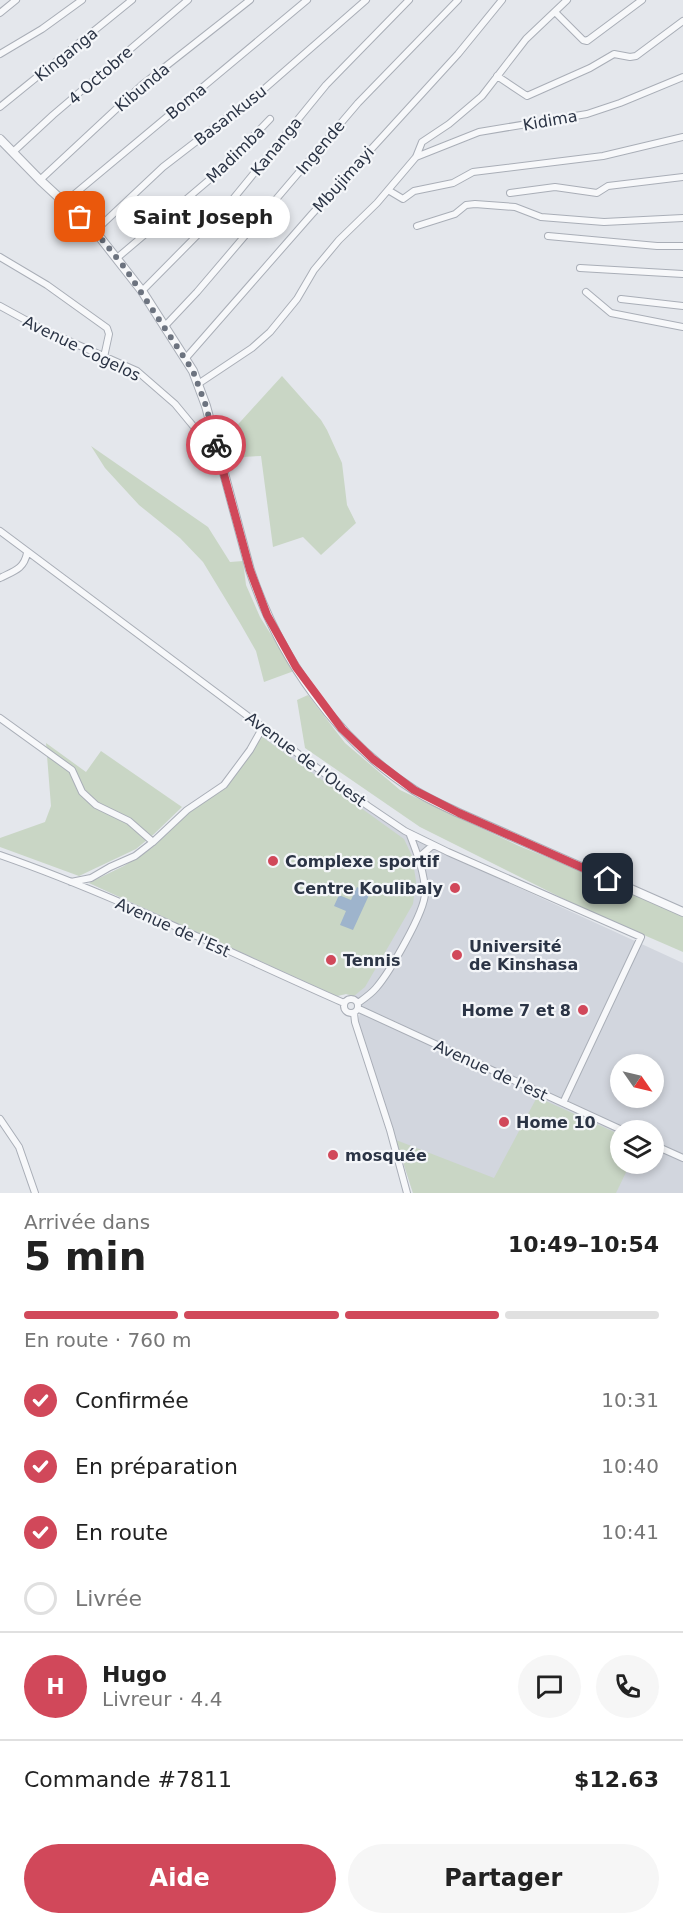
<!DOCTYPE html>
<html lang="fr">
<head>
<meta charset="utf-8">
<style>
  body { margin:0; font-family:"DejaVu Sans",sans-serif; background:#f6f6f6; color:#222; height:100vh; display:flex; flex-direction:column; font-size:22px; white-space:nowrap }
  * { box-sizing:border-box; margin:0 }
  p { font-size:20px; color:#767676 }
  .icon { flex:none; width:33px; height:33px; fill:none; stroke:currentColor; stroke-width:2; stroke-linecap:round; stroke-linejoin:round }
  .map { position:relative; height:1193px; overflow:hidden }
  .side { display:flex; flex-direction:column; background:#fff; flex:1 }
  .side>* { flex:none }
  .needle { width:39px; rotate:124deg }
  .fabs { position:absolute; left:610px; top:1054px; display:grid; gap:12px }
  .fabs a { display:grid; place-items:center; width:54px; height:54px; border-radius:50%; background:#fff; box-shadow:0 3px 9px #0003; font-size:30px }
  .pin { position:absolute; display:grid; place-items:center; width:51px; height:51px; color:#fff; margin:-26px; border-radius:12px; box-shadow:0 3px 9px #0006 }
  .courier { position:absolute; display:grid; place-items:center; width:60px; height:60px; margin:-30px; border:4px solid #d1485a; border-radius:50%; background:#fff; color:#222; box-shadow:0 2px 8px #0007 }
  .bubble { position:absolute; height:42px; border-radius:21px; background:#fff; box-shadow:0 3px 9px #0003; font-size:20px; font-weight:700; line-height:42px; text-align:center }
  .headline em { font-style:normal; font-weight:700 }
  .headline div { display:flex; flex-direction:column-reverse }
  .headline { display:flex; align-items:center; justify-content:space-between; height:102px; padding:0 24px }
  h1 { font-size:39px; font-weight:700; line-height:45px }
  .bar { display:grid; grid-template-columns:repeat(4,1fr); gap:9px 6px; align-content:center; height:72px; padding:0 24px }
  .bar i { height:8px; border-radius:4px; background:#e0e0e0 }
  .bar .on { background:#d1485a }
  .bar p { grid-column:span 4 }
  .line { display:flex; align-items:center; gap:15px; padding:0 24px; border-top:2px solid #e0e0e0 }
  .line div { flex:1 }
  .round { display:grid; place-items:center; flex:none; width:63px; height:63px; border-radius:32px; background:#f6f6f6 }
  ol { padding:0 24px; list-style:none }
  li { display:flex; align-items:center; gap:18px; height:66px }
  li p { margin-inline-start:auto }
  li .icon { padding:6px; border-radius:50%; background:#d1485a; color:#fff; stroke-width:4 }
  li:last-child { color:#767676 }
  li i { width:33px; height:33px; border:3px solid #e0e0e0; border-radius:50% }
  .button { display:flex; gap:12px; margin-top:auto; padding:12px 24px }
  .button a { flex:1; height:69px; border-radius:36px; background:#d1485a; color:#fff; font-size:24px; font-weight:700; line-height:69px; text-align:center }
  .button a+a { background:#f6f6f6; color:#222 }
  .map>svg:first-child { display:block }
  .built { fill:#d2d6de; fill-rule:evenodd }
  .green { fill:#c9d6c5 }
  .water { fill:#9eb4cc }
  .lines { fill:none; stroke-linecap:round; stroke-linejoin:round }
  .stream { stroke:#9eb4cc; stroke-width:1.5 }
  .minor-casing { stroke:#a9aeb7; stroke-width:8 }
  .tertiary-casing { stroke:#a9aeb7; stroke-width:10 }
  .minor { stroke:#f7f8fa; stroke-width:6 }
  .tertiary { stroke:#f7f8fa; stroke-width:8 }
  .done { stroke:#6c737f; stroke-width:6; stroke-dasharray:0 10.8 }
  .route { stroke:#d1485a; stroke-width:8 }
  .poi-dot { fill:#d1485a; stroke:#f4f6f9; stroke-width:2 }
  .labels { text-anchor:middle; stroke-width:4.5; stroke-linejoin:round; paint-order:stroke }
  .street-label { font-size:16px; fill:#2b3445; stroke:#f4f6f9 }
  .poi-label { font-size:16px; font-weight:bold; fill:#2b3445; stroke:#f4f6f9; text-anchor:start }
</style>
</head>
<body>
<div class="map">
<svg width="683" height="1193" viewBox="0 0 683 1193">
  <rect width="100%" height="100%" fill="#e4e7ec"/>
  <!-- built -->
  <path class="built" d="M264,730L406,834L439,851L683,963V1193H413L358,1023L361,1007L354,996L346,994L337,996L312,985L89,883L124,866L152,848L189,813L224,788L238,772ZM621,1065H654V1098H621ZM621,1131H654V1164H621Z"/>
  <!-- green -->
  <path class="green" d="M282,376L321,420L327,430L342,463L347,505L356,523L321,555L303,537L273,547L261,456L242,457L232,431Z
    M91,446L208,527L230,562L243,561L246,585L260,617L294,671L264,682L256,651L240,623L203,562L180,538L139,505L105,468Z
    M308,695L345,743L400,790L519,846L683,912V952L584,909L420,827L305,748L297,700Z
    M261,736L404,839L412,856L416,881L413,904L365,987L354,996L346,994L337,996L89,883L124,866L152,848L189,813L224,788L238,772Z
    M46,743L86,772L101,751L182,807L154,834L136,849L79,876L0,847V838L45,822L51,806Z
    M537,1097L621,1135V1164H630L616,1193H413L396,1140L494,1178Z"/>
  <!-- water -->
  <path class="water" d="M357,887L370,893L353,930L340,925L346,911L334,906L339,895L351,900Z"/>
  <g class="lines">
    <!-- stream -->
    <path class="stream" d="M250,224L256,218"/>
    <!-- minor casing -->
    <g class="minor-casing">
      <path id="minor" d="M555,12L583,40L587,41L642,0
        M0,13L16,0
        M0,54L42,29L82,0
        M497,76L527,96L590,68L614,54L630,57L636,56L683,21
        M0,107L132,0
        M13,152L53,115L188,0
        M416,157L479,132L587,114L620,103L683,77
        M40,180L142,85L250,0
        M388,190L403,199L414,191L453,183L473,172L603,156L683,137
        M510,193L555,187L597,193L608,186L683,177
        M65,202L307,0
        M417,226L455,214L466,205L475,204L515,207L541,217L604,222L683,218
        M95,231L163,167L263,90L366,0
        M548,236L657,246H683
        M0,257L47,285L107,328L109,334L104,357
        M117,258L222,169L270,119
        M580,268L683,274
        M142,291L233,199L326,85L409,0
        M586,292L611,313L683,327
        M621,299L683,306
        M0,306L42,329L137,371L175,404L194,427L215,440
        M164,327L197,292L358,103L458,0
        M185,359L312,214L458,54L502,0
        M198,384L252,348L270,332L297,299L314,270L339,240L377,203L416,157L422,142L449,124L482,96L526,39L567,0
        M0,531L368,806L405,831L448,852L641,937L563,1103
        M0,578C14,571 24,569 27,553
        M0,718L72,770L82,792L96,805L129,821L153,842
        M0,855C118,896 230,953 344,1003
        M418,858L433,845
        M71,882L91,878L110,867L135,856L153,842L187,810L224,785L250,750L263,727
        M344 1006a7 7 0 1 1 14 0a7 7 0 1 1-14 0Z
        M358,1003C365,998 371,994 376,988C389,973 425,912 425,893C425,874 417,853 410,835
        M359,1009L624,1131
        M354,1013L355,1022L390,1130L407,1193
        M0,1119L19,1147L35,1193
        M654,1145L683,1158"/>
    </g>
    <!-- tertiary casing -->
    <g class="tertiary-casing">
      <path id="tertiary" d="M0,139L40,180L95,231L142,291L193,371L206,406L250,570C279,657 336,740 414,790C428,799 444,806 459,813L683,912"/>
    </g>
    <!-- minor -->
    <use href="#minor" class="minor"/>
    <!-- tertiary -->
    <use href="#tertiary" class="tertiary"/>
  </g>
  <g class="lines">
    <!-- done -->
    <path class="done" d="M80,217L95,231L125,268L193,371L206,406L216,445"/>
    <!-- route -->
    <path class="route" d="M216,445L250,570L267,615L296,667L342,729L373,759L414,790L459,813L608,879"/>
  </g>
  <!-- markers -->
  <g class="poi-dot">
    <circle cx="273" cy="861" r="6"/>
    <circle cx="455" cy="888" r="6"/>
    <circle cx="457" cy="955" r="6"/>
    <circle cx="331" cy="960" r="6"/>
    <circle cx="583" cy="1010" r="6"/>
    <circle cx="504" cy="1122" r="6"/>
    <circle cx="333" cy="1155" r="6"/>
  </g>
  <g class="labels">
    <!-- street labels -->
    <g class="street-label">
      <text transform="translate(66 54) rotate(-39)" y="6">Kinganga</text>
      <text transform="translate(100 75) rotate(-41)" y="6">4 Octobre</text>
      <text transform="translate(142 87) rotate(-40)" y="6">Kibunda</text>
      <text transform="translate(186 101) rotate(-39)" y="6">Boma</text>
      <text transform="translate(230 115) rotate(-38)" y="6">Basankusu</text>
      <text transform="translate(550 120) rotate(-10)" y="6">Kidima</text>
      <text transform="translate(276 146) rotate(-51)" y="6">Kananga</text>
      <text transform="translate(320 147) rotate(-50)" y="6">Ingende</text>
      <text transform="translate(235 154) rotate(-44)" y="6">Madimba</text>
      <text transform="translate(343 179) rotate(-48)" y="6">Mbujimayi</text>
      <text transform="translate(82 348) rotate(26)" y="6">Avenue Cogelos</text>
      <text transform="translate(306 759) rotate(37)" y="6">Avenue de l'Ouest</text>
      <text transform="translate(173 927) rotate(24)" y="6">Avenue de l'Est</text>
      <text transform="translate(491 1070) rotate(25)" y="6">Avenue de l'est</text>
    </g>
    <!-- poi labels -->
    <g class="poi-label">
      <text x="285" y="867">Complexe sportif</text>
      <text x="443" y="894" text-anchor="end">Centre Koulibaly</text>
      <text x="469" y="952">Université<tspan x="469" dy="18">de Kinshasa</tspan></text>
      <text x="343" y="966">Tennis</text>
      <text x="571" y="1016" text-anchor="end">Home 7 et 8</text>
      <text x="516" y="1128">Home 10</text>
      <text x="345" y="1161">mosquée</text>
    </g>
  </g>
</svg>
<div class="fabs">
<a><svg class="needle" viewBox="-14 -14 28 28"><path d="M0-13l5 13h-10z" fill="#e53935"/><path d="M0 13l5-13h-10z" fill="#767676"/></svg></a>
<a><svg class="icon" aria-label="layers" viewBox="0 0 24 24"><path d="M12 4l9 5-9 5-9-5zM3 14l9 5 9-5"/></svg></a>
</div>
<div class="pin" style="left:80px;top:217px;background:#ea580c"><svg class="icon" aria-label="bag" viewBox="0 0 24 24"><path d="M5 8h14l-1 12H6zM9 8a3 3 0 0 1 6 0"/></svg></div>
<div class="pin" style="left:608px;top:879px;background:#1f2937"><svg class="icon" aria-label="home" viewBox="0 0 24 24"><path d="M3 11l9-7 9 7M6 9v11h12V9"/></svg></div>
<div class="courier" style="left:216px;top:445px"><svg class="icon" aria-label="bike" viewBox="0 0 24 24"><circle cx="6" cy="16" r="4"/><circle cx="18" cy="16" r="4"/><path d="M6 16l4-8h5l3 8M10 8l3 8H6M13 5h3"/></svg></div>
<div class="bubble" style="left:116px;top:196px;width:174px">Saint Joseph</div>
</div>
<section class="side">
<div class="headline"><div><h1>5 min</h1><p>Arrivée dans</p></div><em>10:49–10:54</em></div>
<div class="bar"><i class="on"></i><i class="on"></i><i class="on"></i><i></i><p>En route · 760 m</p></div>
<ol>
<li><svg class="icon" aria-label="check" viewBox="0 0 24 24"><path d="M5 12l5 5 9-10"/></svg>Confirmée<p>10:31</p></li>
<li><svg class="icon" aria-label="check" viewBox="0 0 24 24"><path d="M5 12l5 5 9-10"/></svg>En préparation<p>10:40</p></li>
<li><svg class="icon" aria-label="check" viewBox="0 0 24 24"><path d="M5 12l5 5 9-10"/></svg>En route<p>10:41</p></li>
<li><i></i>Livrée</li>
</ol>
<div class="line" style="height:108px"><b class="round" style="background:#d1485a;color:#fff">H</b><div><b>Hugo</b><p>Livreur · 4.4</p></div><a class="round"><svg class="icon" aria-label="chat" viewBox="0 0 24 24"><path d="M4 5h16v11H9l-5 4z"/></svg></a><a class="round"><svg class="icon" aria-label="phone" viewBox="0 0 24 24"><path d="M5 4h4l2 5-3 2q2 4 5 5l2-3 5 2v4C11 20 4 13 5 4z"/></svg></a></div>
<div class="line" style="height:78px"><div>Commande #7811</div><b>$12.63</b></div>
<div class="button"><a>Aide</a><a>Partager</a></div>
</section>
</body>
</html>
